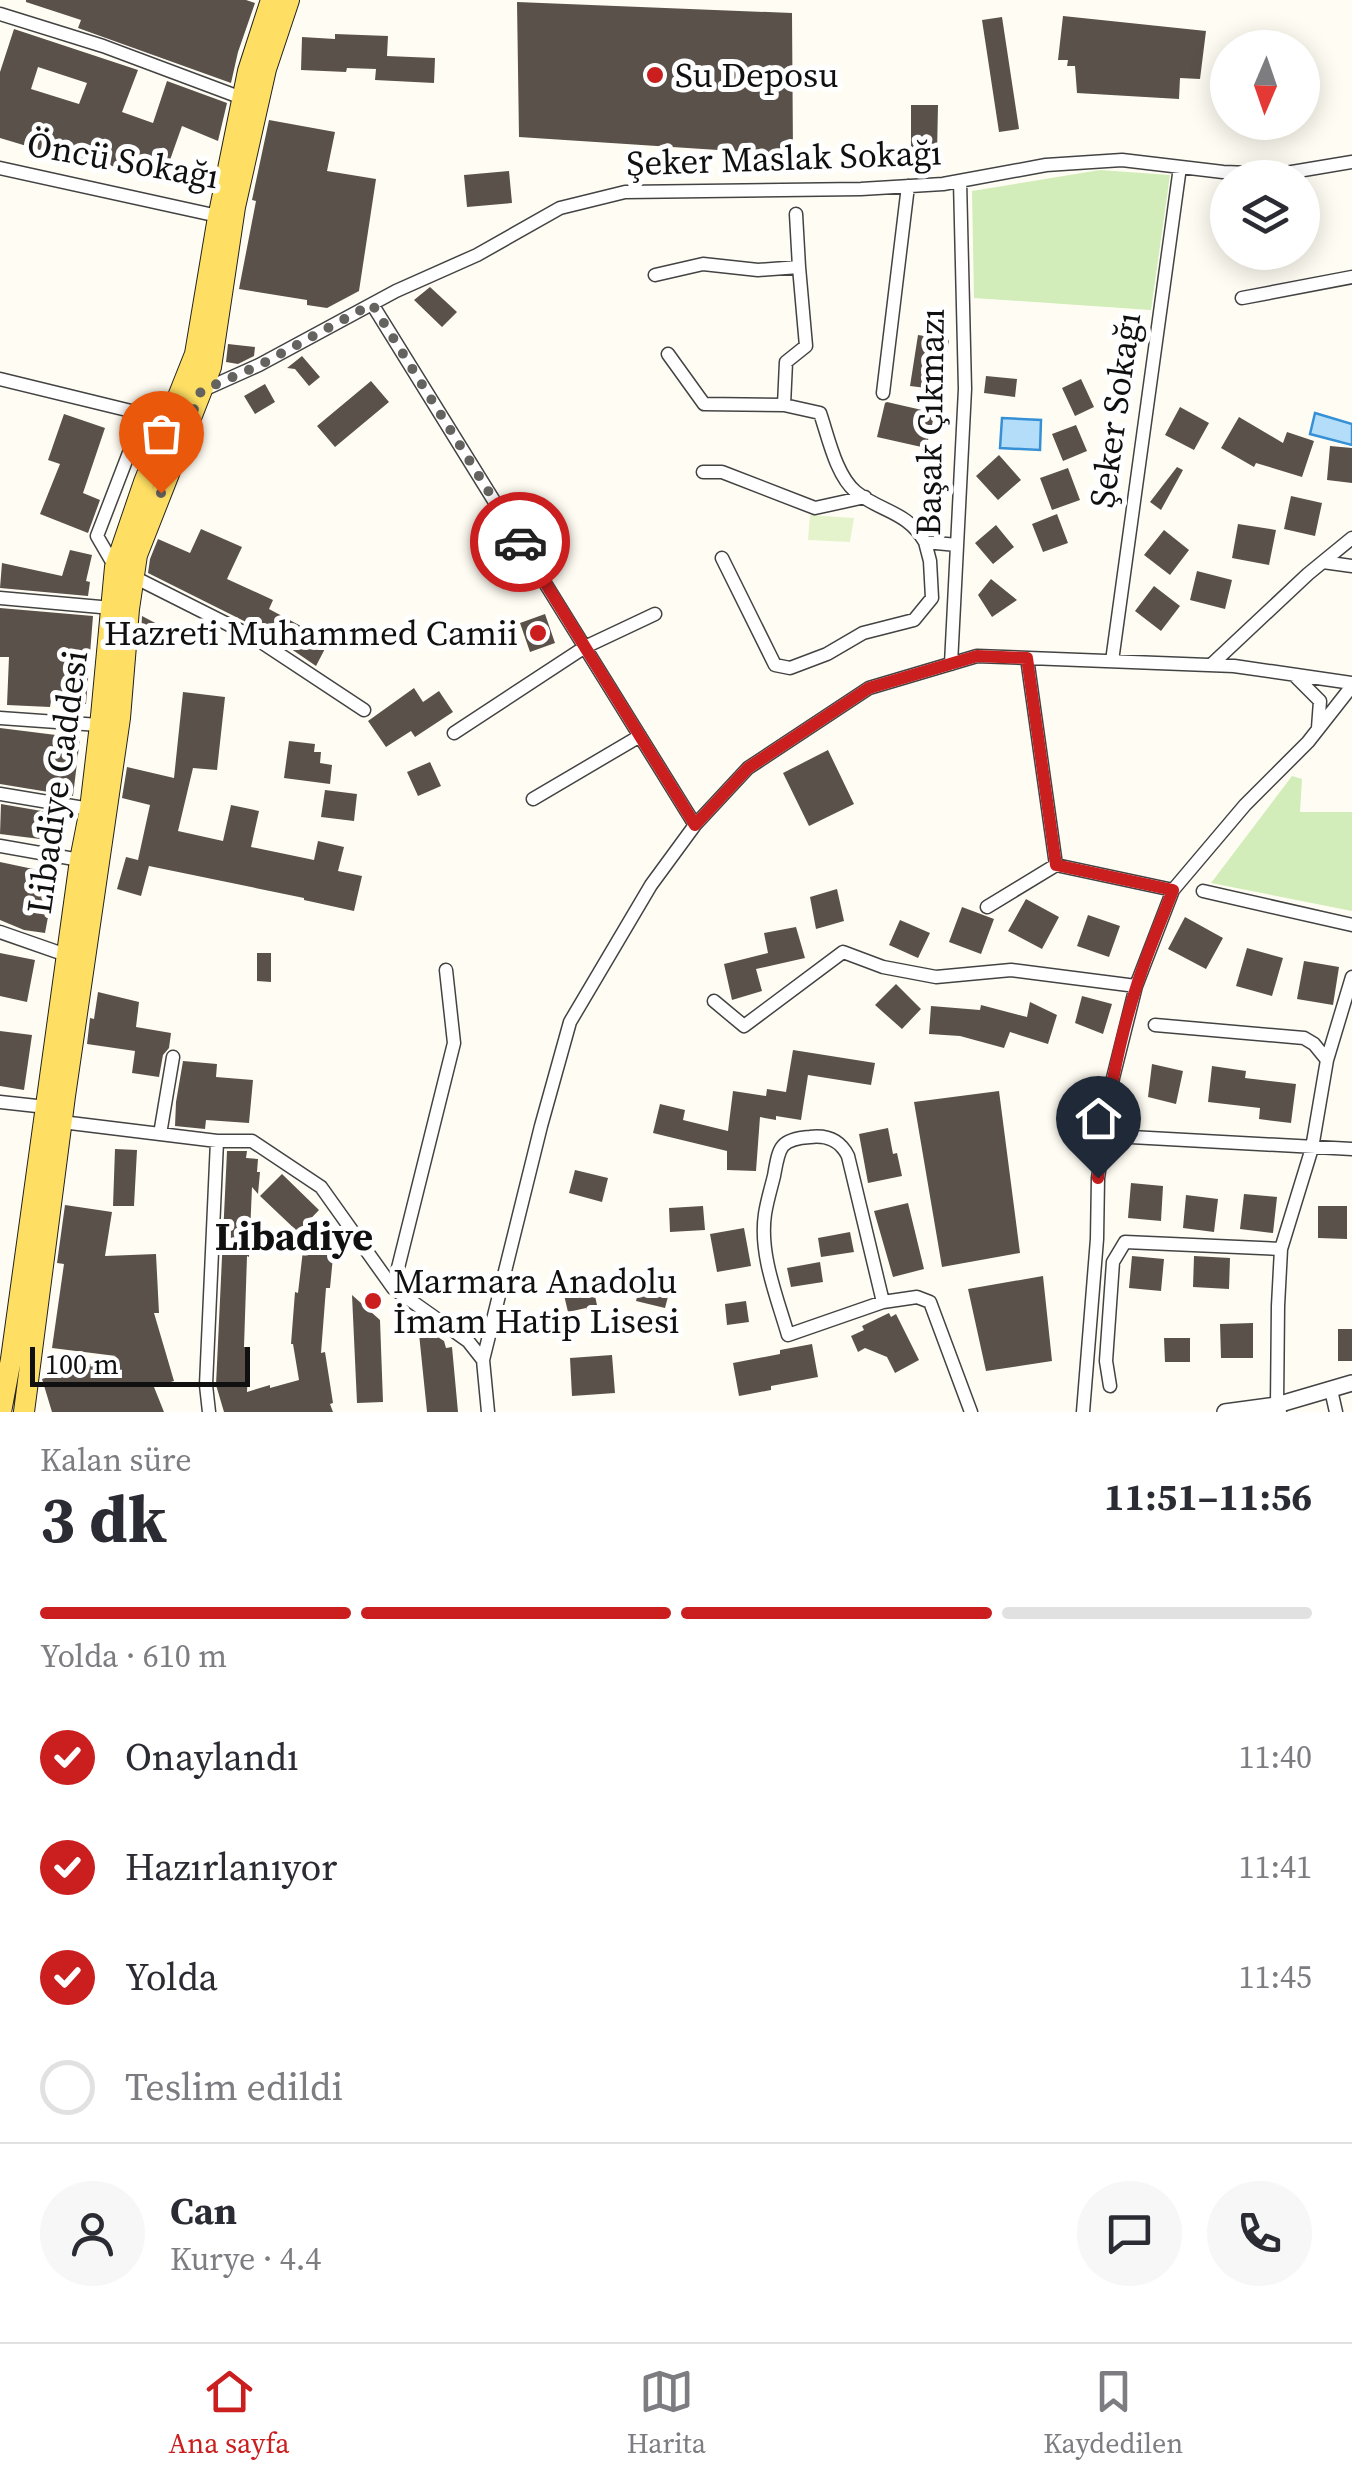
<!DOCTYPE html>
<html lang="tr">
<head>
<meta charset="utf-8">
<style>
  body { margin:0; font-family:"Source Serif 4",serif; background:#f7f7f7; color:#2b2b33; height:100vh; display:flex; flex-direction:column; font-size:38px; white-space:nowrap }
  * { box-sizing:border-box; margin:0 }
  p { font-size:32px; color:#7c7c81 }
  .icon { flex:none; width:55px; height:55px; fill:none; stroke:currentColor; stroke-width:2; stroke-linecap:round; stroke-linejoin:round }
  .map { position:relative; height:1412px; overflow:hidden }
  .side { display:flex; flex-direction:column; background:#fff; flex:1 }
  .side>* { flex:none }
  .needle { width:65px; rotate:182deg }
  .controls { position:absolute; left:1210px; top:30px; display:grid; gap:20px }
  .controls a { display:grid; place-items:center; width:110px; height:110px; border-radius:50%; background:#fff; box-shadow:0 5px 25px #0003; font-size:50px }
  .scale { position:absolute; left:30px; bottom:25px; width:220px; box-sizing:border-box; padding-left:10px; border:5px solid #101010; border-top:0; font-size:28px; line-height:35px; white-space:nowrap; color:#101010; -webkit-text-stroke:8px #fff; paint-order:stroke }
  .pin { position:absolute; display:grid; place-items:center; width:85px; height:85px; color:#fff; margin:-102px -42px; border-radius:50% 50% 50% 0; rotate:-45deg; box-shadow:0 0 10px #0007 }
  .pin .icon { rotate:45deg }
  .courier { position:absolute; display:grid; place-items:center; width:100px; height:100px; margin:-50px; border:8px solid #ca1e1f; border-radius:50%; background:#fff; color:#222; box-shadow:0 2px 12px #0007 }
  .summary em { font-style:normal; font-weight:700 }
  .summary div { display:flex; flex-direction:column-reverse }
  .summary { display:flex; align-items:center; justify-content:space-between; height:170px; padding:0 40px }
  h1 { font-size:65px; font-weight:700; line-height:75px }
  .bar { display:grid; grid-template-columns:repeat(4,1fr); gap:15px 10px; align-content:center; height:120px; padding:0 40px }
  .bar i { height:12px; border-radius:8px; background:#e1e1e2 }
  .bar .selected { background:#ca1e1f }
  .bar p { grid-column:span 4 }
  .line { display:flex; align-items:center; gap:25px; padding:0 40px; border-top:2px solid #e1e1e2 }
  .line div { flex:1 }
  .round { display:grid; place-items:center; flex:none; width:105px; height:105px; border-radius:52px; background:#f7f7f7 }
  ol { padding:0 40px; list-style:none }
  li { display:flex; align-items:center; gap:30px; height:110px }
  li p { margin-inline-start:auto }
  li .icon { padding:10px; border-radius:50%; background:#ca1e1f; color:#fff; stroke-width:4 }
  li:last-child { color:#7c7c81 }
  li i { width:55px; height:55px; border:5px solid #e1e1e2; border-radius:50% }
  .tabs { display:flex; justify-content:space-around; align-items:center; height:140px; border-top:2px solid #e1e1e2; background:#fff; font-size:28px; color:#7c7c81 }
  .tabs a { display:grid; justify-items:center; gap:5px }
  .tabs .selected { color:#ca1e1f }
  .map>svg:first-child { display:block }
  .green { fill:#d2edb9 }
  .pitch { fill:#e4f3cb }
  .water { fill:#b4ddfa; stroke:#3690d6; stroke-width:2.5 }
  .building { fill:#5a514b; fill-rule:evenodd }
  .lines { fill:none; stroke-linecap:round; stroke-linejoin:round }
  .minor-casing { stroke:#434343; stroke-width:15 }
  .tertiary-casing { stroke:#434343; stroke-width:18 }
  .primary-casing { stroke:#212121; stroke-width:22 }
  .minor { stroke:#fff; stroke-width:12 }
  .tertiary { stroke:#fff; stroke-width:15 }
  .primary { stroke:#ffdf63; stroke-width:20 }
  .done { stroke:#64635f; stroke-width:10; stroke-dasharray:0 18 }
  .route { stroke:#ca1e1f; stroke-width:12 }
  .poi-dot { fill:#ca1e1f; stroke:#fff; stroke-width:4 }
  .labels { text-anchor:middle; stroke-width:10; stroke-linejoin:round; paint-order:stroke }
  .poi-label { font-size:35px; fill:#101010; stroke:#fff; text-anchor:start }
  .street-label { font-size:35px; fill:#101010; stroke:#fff }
  .quarter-label { font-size:40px; font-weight:bold; fill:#101010; stroke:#fff }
</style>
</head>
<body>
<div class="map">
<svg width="1352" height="1412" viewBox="0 0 1352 1412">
  <rect width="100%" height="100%" fill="#fffdf3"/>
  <!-- green -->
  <path class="green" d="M1100,170L1170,175L1151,310L974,298L972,191Z
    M1292,776L1302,779L1300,812H1352V911L1211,883Z"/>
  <!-- pitch -->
  <path class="pitch" d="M810,515L854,518L850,542L808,540Z"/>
  <!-- water -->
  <path class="water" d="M1315,413L1352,424V445L1310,434Z
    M1002,418L1041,420L1040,450L1000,448Z"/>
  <!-- building -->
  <path class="building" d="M26,0H246L255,3L238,52L231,83L78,28L81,20L26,2Z
    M517,2L792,13L793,155L519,137Z
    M1063,16L1206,31L1200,79L1180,78L1179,99L1077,93L1075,66H1067L1068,60H1058Z
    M1002,17L1019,129L999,132L982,20Z
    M14,29L138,70L122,112L153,123L167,81L227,103L218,141L182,126L164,177L102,164L100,168L0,138V72ZM38,67L87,83L79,104L31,89Z
    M335,34L388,36L387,56L435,58L434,83L375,80L376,69L347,68L346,72L301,70L302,37L335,39Z
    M911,105H938L937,154H911Z
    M269,120L335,132L327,171L376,179L359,291L327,308L307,305V300L239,289L256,201L252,200Z
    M509,171L512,203L467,207L464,175Z
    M430,287L457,312L442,327L414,300Z
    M918,335L949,340L942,390L910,386Z
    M228,344L255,347L254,356L238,364L226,362Z
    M302,356L320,377L309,386L295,369L287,368Z
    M986,376L1017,379L1015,397L984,393Z
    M1081,379L1094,407L1075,416L1062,388Z
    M371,381L389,402L335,447L317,426Z
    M265,384L275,402L255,414L244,396Z
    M887,402L935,413L926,448L877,437L885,403Z
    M1180,407L1209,423L1194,450L1165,435Z
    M64,414L105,428L83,493L100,500L88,533L40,514L60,464L48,460Z
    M1239,417L1283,443L1287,432L1314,441L1302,477L1256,463L1254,467L1221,448Z
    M1076,425L1087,451L1063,461L1052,434Z
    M1330,446L1352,448V483L1327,480Z
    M999,455L1021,480L998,500L976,476Z
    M1177,467L1183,470L1161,510L1150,502Z
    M1068,468L1080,500L1052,510L1040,478Z
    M1291,496L1322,503L1315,536L1284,529Z
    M1057,514L1068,543L1043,552L1032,524Z
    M1238,524L1276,530L1269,565L1232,558Z
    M996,525L1014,547L993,564L975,543Z
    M201,529L242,547L227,579L273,600L269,609L329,641L316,666L268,633L148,573L150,559L158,539L190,553Z
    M1164,530L1189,550L1170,575L1144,555Z
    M70,550L92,555L86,581L90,582L88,596L0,588L2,563L62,576Z
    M1197,571L1232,580L1225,609L1190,600Z
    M991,579L1017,600L992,617L978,595Z
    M1154,586L1180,606L1161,631L1135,611Z
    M0,608L93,616L86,704L51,701L50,707L7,705L9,657H0Z
    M545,614L555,643L530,652L520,623Z
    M142,616L161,626L153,642L141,635Z
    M414,688L423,702L439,691L453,712L415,737L411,731L386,747L368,721Z
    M183,692L225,697L217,770L193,768L178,831L223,841L231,805L259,811L251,847L314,860L318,841L344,847L338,871L362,876L354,911L304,900V898L149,866L141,896L117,889L126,857L138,860L150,805L122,798L127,767L174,778Z
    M0,728L80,738L73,796L0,784Z
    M289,741L315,744L314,752H321L320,763L332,765L330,784L284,778Z
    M828,750L854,804L809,826L783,773Z
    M430,762L441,786L418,796L407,772Z
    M325,790L357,794L354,821L321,817Z
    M1,804L59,814L56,841L0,834Z
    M0,862L52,873L46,900L51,901L45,933L24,930L0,920Z
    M837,889L844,921L816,929L810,897Z
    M1026,899L1059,917L1042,949L1008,931Z
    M962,907L994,919L981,954L949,942Z
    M1088,915L1120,926L1109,957L1077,946Z
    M1185,917L1223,938L1206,969L1168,949Z
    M900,920L930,933L918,958L889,945Z
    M796,927L805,958L756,969L762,991L732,1000L724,964L768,953L764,933Z
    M1247,948L1283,958L1272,996L1236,986Z
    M0,953L35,960L27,1002L0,996Z
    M257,953H271V982L257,981Z
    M1304,961L1339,967L1333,1005L1297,999Z
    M896,984L921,1009L902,1029L875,1005Z
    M98,992L139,1002L136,1027L171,1033L169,1048L163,1055L159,1077L132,1073L135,1051L87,1044L90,1018L94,1019Z
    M1082,996L1112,1004L1103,1034L1075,1023Z
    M1030,1002L1057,1015L1048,1044L1010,1032L1004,1048L960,1036L929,1034L931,1006L980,1010L981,1005L1027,1017Z
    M0,1031L32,1035L24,1090L0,1086Z
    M793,1050L875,1063L871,1085L808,1075L801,1120L776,1116V1120L760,1117L756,1171L727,1170V1151L653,1133L660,1104L685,1110L683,1120L728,1131L733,1091L766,1096L767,1089L786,1092Z
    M183,1061L217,1064L216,1077L253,1080L249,1123L206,1120L205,1129L175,1126L176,1102Z
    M1152,1064L1183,1071L1176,1104L1148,1097Z
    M1212,1066L1246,1071L1245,1078L1296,1084L1291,1123L1259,1119L1260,1108L1208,1102Z
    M999,1091L1020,1253L942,1267L914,1102Z
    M888,1128L893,1154L897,1153L902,1176L868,1183L859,1134Z
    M115,1149L137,1150L134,1206H113Z
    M227,1151H247L246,1158L258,1159L257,1172H260L258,1194L252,1187L249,1257L247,1256L244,1347H249L247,1392L270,1385V1388L299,1380L293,1344H291L295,1292L298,1293L305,1233L335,1236L330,1288H326L321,1353L325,1352L333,1403L330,1404L333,1412H224L216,1385Z
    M575,1170L608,1178L602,1202L569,1193Z
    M282,1174L319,1210L298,1232L260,1196Z
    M1131,1183L1163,1186L1161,1221L1128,1218Z
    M1244,1194L1277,1197L1273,1233L1240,1229Z
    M1186,1195L1218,1199L1214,1232L1183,1228Z
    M908,1203L924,1269L893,1277L874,1211Z
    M65,1205L112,1212L105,1256L156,1254L159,1313H154L174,1381L154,1387L164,1412H52L42,1379L116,1356L52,1348L64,1264L57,1263Z
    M703,1206L705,1230L670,1232L669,1208Z
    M1318,1206H1347V1239L1318,1238Z
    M744,1228L751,1266L717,1272L710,1234Z
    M850,1232L854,1252L821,1257L818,1238Z
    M1132,1256L1164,1259L1161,1291L1129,1288Z
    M1194,1256L1230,1258L1229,1289L1193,1287Z
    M820,1262L823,1282L791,1287L787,1268Z
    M1043,1276L1052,1361L986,1371L968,1289Z
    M641,1282L670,1289L665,1308L636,1301Z
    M589,1289V1292L594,1291L598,1310L586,1312V1308L568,1312L564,1295Z
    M352,1295L380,1320L383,1402L357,1403Z
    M746,1301L749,1322L727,1325L725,1304Z
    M889,1313L891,1317L896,1314L919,1360L895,1373L887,1357L865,1348L858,1352L851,1336L864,1330L862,1326Z
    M1253,1323V1358H1221L1220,1324Z
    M418,1324L444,1341L446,1348L452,1347L458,1412H427Z
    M1338,1329H1352V1361H1338Z
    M1164,1338H1190V1362H1165Z
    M812,1344L818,1377L771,1386V1390L739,1396L733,1363L780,1354V1350Z
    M612,1355L615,1393L572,1396L570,1358Z"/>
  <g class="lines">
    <!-- minor casing -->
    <g class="minor-casing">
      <path id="minor" d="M0,14L103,46L242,98
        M0,168L218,216L222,214
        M796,214L799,267
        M655,275L703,264L758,270L799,267L806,346L786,362L784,405L820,413C828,436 836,476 856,492C881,512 907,511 925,542L957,545
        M1242,298L1352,277
        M372,304L695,825
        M668,354L704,404L784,405
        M0,379L168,420L174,424
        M201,391L259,365L396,291L477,255L560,208L625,192L861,189L943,184L1046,165L1122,160L1223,172L1280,174L1352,162
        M883,393L908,186
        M703,472H722L815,508L865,497
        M722,558L775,665L790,668L827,654L863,633L914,620L932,598L930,561L925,542
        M1323,562L1352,566
        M115,567L97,536L132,445L157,450
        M134,577L255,638L364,710
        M0,598L112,608
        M1027,658L1056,865
        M1112,661L1180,167
        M951,664L965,389L960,181
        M1211,665L1308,574L1352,538
        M1294,675L1320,701L1318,728
        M0,718L99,725
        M454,733L585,647L655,614
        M0,794L90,809
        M533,799L640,736
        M0,846L80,860
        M1203,891L1352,925
        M987,907L1056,865L1173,890
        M0,932L66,955
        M714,1001L744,1026L843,952L883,967L936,977L1011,970L1136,986
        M1155,1025L1304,1038L1314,1044L1327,1060
        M0,1102L46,1107
        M62,1122L217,1141H252L321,1187L393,1288L468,1341L483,1360L488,1412
        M160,1134L173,1057
        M1131,1137L1352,1149
        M393,1288L454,1043L446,970
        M883,1302L788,1335C777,1297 759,1254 765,1214C767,1201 771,1188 774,1176C779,1148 779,1139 810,1137C827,1135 840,1140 848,1156L883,1302L917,1297L930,1302L971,1412
        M483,1360L541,1126L570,1022L651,885L695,825L748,768L869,688L977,656L1234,666L1352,683
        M1110,1386L1106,1361L1113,1262L1125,1242L1281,1249
        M1331,1390L1336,1412
        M209,1412L206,1385L217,1141
        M1083,1412L1097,1239L1098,1178L1113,1078L1136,986L1173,890L1245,805L1308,742L1352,686
        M1280,1412L1277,1405L1278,1306L1281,1249L1312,1148L1327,1060L1352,977"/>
    </g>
    <!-- tertiary casing -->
    <g class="tertiary-casing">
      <path id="tertiary" d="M1225,1412L1277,1405L1352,1383"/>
    </g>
    <!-- primary casing -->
    <g class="primary-casing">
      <path id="primary" d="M1,1412L11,1359L80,860L90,809L101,716L115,567L144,482L195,354L217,223L248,71L271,0
        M24,1412L65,1096L120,718L129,609L137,555L211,367L235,207L266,69L289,0"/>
    </g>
    <!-- minor -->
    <use href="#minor" class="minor"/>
    <!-- tertiary -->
    <use href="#tertiary" class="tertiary"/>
    <!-- primary -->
    <use href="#primary" class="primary"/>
  </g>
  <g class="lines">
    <!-- done -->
    <path class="done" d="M161,493L201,391L260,365L372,304L520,542"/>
    <!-- route -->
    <path class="route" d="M520,542L695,825L748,768L869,688L977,656L1027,658L1056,865L1173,890C1161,921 1147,953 1137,985C1116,1048 1106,1114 1098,1178"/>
  </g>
  <!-- markers -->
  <g class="poi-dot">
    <circle cx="655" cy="75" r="10"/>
    <circle cx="538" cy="633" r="10"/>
    <circle cx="373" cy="1301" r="10"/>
  </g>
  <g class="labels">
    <!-- poi labels -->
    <g class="poi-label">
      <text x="675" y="87">Su Deposu</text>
      <text x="518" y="645" text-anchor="end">Hazreti Muhammed Camii</text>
      <text x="393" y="1293">Marmara Anadolu<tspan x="393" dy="40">İmam Hatip Lisesi</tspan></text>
    </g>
    <!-- street labels -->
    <g class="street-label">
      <text transform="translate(784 158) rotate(-2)" y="12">Şeker Maslak Sokağı</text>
      <text transform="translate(123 160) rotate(10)" y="12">Öncü Sokağı</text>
      <text transform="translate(1115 410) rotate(-82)" y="12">Şeker Sokağı</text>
      <text transform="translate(930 422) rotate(-89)" y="12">Başak Çıkmazı</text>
      <text transform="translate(57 782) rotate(-82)" y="12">Libadiye Caddesi</text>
    </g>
    <!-- quarter labels -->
    <g class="quarter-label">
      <text x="294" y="1250">Libadiye</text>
    </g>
  </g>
</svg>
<div class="controls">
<a><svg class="needle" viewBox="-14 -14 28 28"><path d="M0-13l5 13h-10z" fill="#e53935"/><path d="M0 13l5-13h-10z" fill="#7c7c81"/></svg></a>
<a><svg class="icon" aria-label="layers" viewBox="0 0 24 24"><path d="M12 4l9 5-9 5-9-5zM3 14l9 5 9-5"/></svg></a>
</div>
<div class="scale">100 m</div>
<div class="pin" style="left:161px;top:493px;background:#ea580c"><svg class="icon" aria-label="bag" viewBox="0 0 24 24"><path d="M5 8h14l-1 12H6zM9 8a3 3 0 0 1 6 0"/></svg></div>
<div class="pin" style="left:1098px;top:1178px;background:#1f2937"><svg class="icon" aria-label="home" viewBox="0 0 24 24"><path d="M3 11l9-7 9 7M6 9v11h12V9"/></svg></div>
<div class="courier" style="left:520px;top:542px"><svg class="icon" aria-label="car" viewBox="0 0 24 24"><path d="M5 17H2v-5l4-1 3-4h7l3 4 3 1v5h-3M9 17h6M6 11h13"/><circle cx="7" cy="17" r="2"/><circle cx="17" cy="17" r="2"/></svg></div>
</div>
<section class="side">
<div class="summary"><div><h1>3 dk</h1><p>Kalan süre</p></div><em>11:51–11:56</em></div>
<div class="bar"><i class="selected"></i><i class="selected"></i><i class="selected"></i><i></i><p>Yolda · 610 m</p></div>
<ol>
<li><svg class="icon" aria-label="check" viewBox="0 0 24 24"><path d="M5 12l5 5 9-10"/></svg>Onaylandı<p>11:40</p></li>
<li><svg class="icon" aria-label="check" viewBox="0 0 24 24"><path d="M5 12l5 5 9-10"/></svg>Hazırlanıyor<p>11:41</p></li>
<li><svg class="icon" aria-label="check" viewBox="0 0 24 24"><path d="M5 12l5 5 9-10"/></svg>Yolda<p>11:45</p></li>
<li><i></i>Teslim edildi</li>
</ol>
<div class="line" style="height:180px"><a class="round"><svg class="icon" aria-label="person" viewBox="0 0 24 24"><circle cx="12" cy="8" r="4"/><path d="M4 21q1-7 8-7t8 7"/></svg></a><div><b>Can</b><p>Kurye · 4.4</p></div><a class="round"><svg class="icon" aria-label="chat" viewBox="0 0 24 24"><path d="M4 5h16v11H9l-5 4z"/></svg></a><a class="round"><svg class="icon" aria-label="phone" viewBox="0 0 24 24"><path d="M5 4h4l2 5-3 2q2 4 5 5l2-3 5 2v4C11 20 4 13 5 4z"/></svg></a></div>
</section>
<nav class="tabs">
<a class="selected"><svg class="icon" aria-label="home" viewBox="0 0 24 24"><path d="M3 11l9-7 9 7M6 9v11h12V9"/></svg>Ana sayfa</a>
<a><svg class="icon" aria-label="map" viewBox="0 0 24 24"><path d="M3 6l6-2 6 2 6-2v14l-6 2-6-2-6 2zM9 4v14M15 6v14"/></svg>Harita</a>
<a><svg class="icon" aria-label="saved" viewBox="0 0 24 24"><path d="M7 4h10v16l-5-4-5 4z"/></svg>Kaydedilen</a>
</nav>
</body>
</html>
